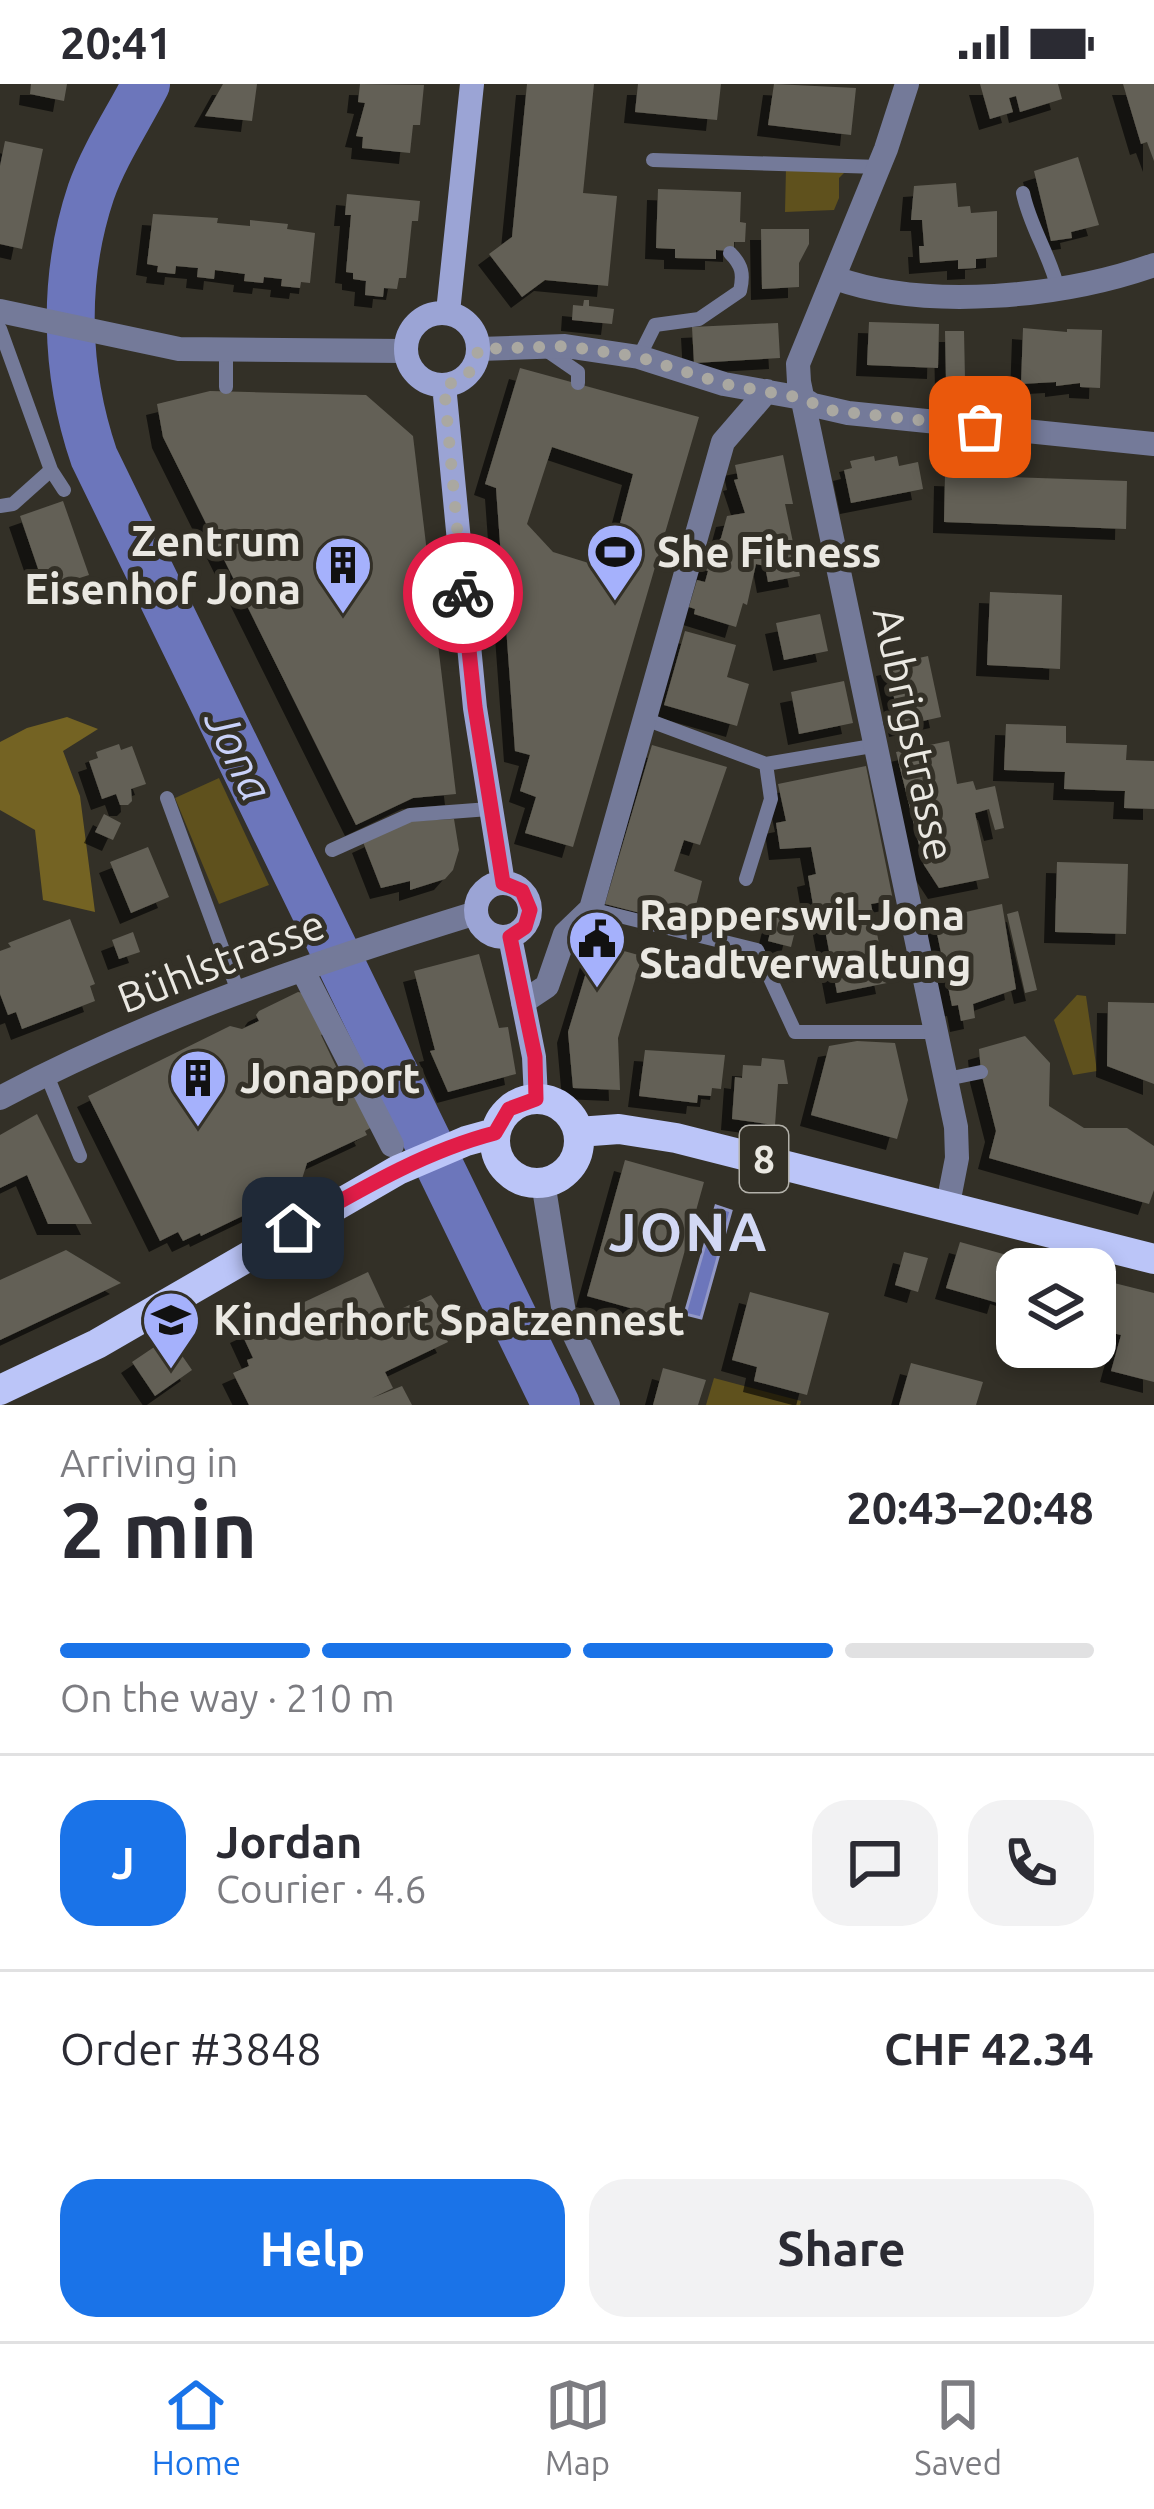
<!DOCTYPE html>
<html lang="en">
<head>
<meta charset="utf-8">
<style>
  body { margin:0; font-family:Ubuntu,sans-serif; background:#f2f2f3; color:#2b2b33; height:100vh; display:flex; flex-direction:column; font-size:45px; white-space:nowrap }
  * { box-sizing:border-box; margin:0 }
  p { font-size:39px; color:#7c7c81 }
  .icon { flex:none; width:66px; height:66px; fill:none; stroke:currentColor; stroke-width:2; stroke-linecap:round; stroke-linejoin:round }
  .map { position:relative; height:1321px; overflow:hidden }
  .sheet { display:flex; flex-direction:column; background:#fff; flex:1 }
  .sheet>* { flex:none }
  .controls { position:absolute; left:996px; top:1164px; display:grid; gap:24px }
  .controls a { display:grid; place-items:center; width:120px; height:120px; border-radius:24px; background:#fff; box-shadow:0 6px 18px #0003; font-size:60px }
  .pin { position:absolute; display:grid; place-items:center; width:102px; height:102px; color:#fff; margin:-51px; border-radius:24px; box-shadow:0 6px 18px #0006 }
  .courier { position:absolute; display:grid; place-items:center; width:120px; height:120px; margin:-60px; border:9px solid #e11d48; border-radius:50%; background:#fff; color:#222; box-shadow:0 3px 15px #0007 }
  .headline em { font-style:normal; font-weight:700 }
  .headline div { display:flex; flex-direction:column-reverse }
  .headline { display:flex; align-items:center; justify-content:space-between; height:204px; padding:0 60px }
  h1 { font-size:78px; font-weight:700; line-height:90px }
  .bar { display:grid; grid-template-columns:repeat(4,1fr); gap:18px 12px; align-content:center; height:144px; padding:0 60px }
  .bar i { height:15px; border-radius:9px; background:#e1e1e2 }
  .bar .on { background:#1a73e8 }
  .bar p { grid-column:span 4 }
  .line { display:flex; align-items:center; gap:30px; padding:0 60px; border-top:3px solid #e1e1e2 }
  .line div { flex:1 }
  .round { display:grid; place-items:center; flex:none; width:126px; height:126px; border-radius:36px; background:#f2f2f3 }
  .cta { display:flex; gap:24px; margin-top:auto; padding:24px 60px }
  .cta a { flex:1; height:138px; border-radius:36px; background:#1a73e8; color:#fff; font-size:48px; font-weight:700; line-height:138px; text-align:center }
  .cta a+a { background:#f2f2f3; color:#2b2b33 }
  .status { display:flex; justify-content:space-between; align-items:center; height:84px; padding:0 60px; background:#fff; direction:ltr }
  .status svg { height:33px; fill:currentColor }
  .tabs { display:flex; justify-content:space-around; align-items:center; height:168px; border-top:3px solid #e1e1e2; background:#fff; font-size:33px; color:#7c7c81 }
  .tabs a { display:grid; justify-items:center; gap:6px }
  .tabs .on { color:#1a73e8 }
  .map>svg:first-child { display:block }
  .green { fill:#5f511d }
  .forest { fill:#746323 }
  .water { fill:#6c76bb; stroke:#9298c7; stroke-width:3 }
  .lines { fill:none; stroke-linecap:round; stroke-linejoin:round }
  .river { stroke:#6c76bb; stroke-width:48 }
  .building { fill:#636056; fill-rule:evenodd; filter:url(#shadow) }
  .lane { stroke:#747a99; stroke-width:14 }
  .street { stroke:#747a99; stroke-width:24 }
  .secondary { stroke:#9ba4d5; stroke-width:24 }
  .primary { stroke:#bbc5f8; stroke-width:30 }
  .done { stroke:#aaa8a1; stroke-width:12; stroke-dasharray:0 21.6 }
  .route { stroke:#e11d48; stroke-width:15 }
  .labels { text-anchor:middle; stroke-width:10; stroke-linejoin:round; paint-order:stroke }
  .shield { fill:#333027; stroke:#b3b1aa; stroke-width:3 }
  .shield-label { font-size:39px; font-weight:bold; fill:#eae8e2 }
  .poi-label { font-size:42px; font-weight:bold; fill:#eae8e2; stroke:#333027; text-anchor:start }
  .street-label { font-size:42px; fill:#eae8e2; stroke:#333027 }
  .water-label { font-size:45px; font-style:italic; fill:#cad2f9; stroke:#333027 }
  .district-label { font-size:54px; font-weight:bold; letter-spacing:3px; fill:#d2d8f4; stroke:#333027 }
</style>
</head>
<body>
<div class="status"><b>20:41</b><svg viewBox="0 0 49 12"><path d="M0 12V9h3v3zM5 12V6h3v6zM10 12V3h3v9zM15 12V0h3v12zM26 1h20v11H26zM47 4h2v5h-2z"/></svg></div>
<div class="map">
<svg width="1154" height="1321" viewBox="0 0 1154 1321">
  <defs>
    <filter id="shadow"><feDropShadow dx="-11" dy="11" stdDeviation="0" flood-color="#0009"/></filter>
  </defs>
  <rect width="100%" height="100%" fill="#333027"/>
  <!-- green -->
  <path class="green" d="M786,84L847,86L839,94V114L834,126L785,128Z
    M219,694L269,801L219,820L175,714Z
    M1077,911L1086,912L1097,987L1073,991L1054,936Z
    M714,1294L801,1317L800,1321H706Z"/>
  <!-- forest -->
  <path class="forest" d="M67,633L98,645L63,667L80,712L95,828L43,816L35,746L0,726V658L27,644Z"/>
  <!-- water -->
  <path class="water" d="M716,1122L731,1127L701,1234L685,1230Z"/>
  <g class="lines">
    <!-- river -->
    <path class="river" d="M146,0C128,35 104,71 91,108C62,195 65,288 94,373L556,1321"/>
  </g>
  <!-- building -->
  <path class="building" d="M31,0H67L64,17L30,10Z
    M223,0H257L252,37L205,32Z
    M360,0L424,1L420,41H413L410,69L362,64L363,53L356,52L365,19L358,18Z
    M527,0H594L583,109L617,112L608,202L545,196L522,213L489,170L512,153Z
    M638,0H721L717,36L635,28Z
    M774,0L856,4L851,51L768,41Z
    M980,0H1058L1062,15L1020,28L1016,12L1009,14L1013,28L990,35Z
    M1123,0H1154V77L1147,58L1141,60Z
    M5,57L43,65L22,165L0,160V82Z
    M1078,73L1099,141L1071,148L1072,154L1051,157L1034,87Z
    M956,99L958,123L970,122L971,129L997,127V173L976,175V184L958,185V176L920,179L919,162H924L922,136H911L914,102Z
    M658,105L741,108L740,138L746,139L745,158H734V167L716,166V175L675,174V165L656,164Z
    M347,110L420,117L418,137H412L406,194H399L397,205L384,204L383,213L365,211L366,197L353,195V189L346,188L351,131H345Z
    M153,130L218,134L217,139L250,142V136L288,140L287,145L315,149L310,199L301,198L300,204L281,202L282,195L264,193L263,199L244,197L245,190L215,186L214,195L197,193L198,184L176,182L175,190L157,188L158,182L147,180Z
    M761,145H809V160L799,179V203L762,205Z
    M584,216H589V222L614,225L612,240L572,236L573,221L583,222Z
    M869,238L939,240L938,284L867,281Z
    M778,239L780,274L694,279L692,243Z
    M1023,244L1067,248V245L1102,246L1100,304L1080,303V299L1056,302V298L1021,300Z
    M945,247H964L965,296H946Z
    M520,284L699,333L573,763L525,749L536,713L520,707L530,671L515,667L496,404L485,400ZM552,363L633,390L608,485L553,468L527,440Z
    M210,307L366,311L413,352L456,710L413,714L356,741L163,353L157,320Z
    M783,371L793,420H785L800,492L768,498L765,482L756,480L747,521L743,519L736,543L694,530L695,525L689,523L697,496L705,498L708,487L701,484L709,458L716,460L721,454L727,432L745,429L734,396L738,395L735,381Z
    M874,372L875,377L897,372L899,382L918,378L923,405L851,419L844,386L852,384L850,377Z
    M945,391L1127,397L1126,445L944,438Z
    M63,417L89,491L45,505L20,432Z
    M990,508L1062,511L1060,585L987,581Z
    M820,530L828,567L784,576L776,539Z
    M685,547L736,561L727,593L749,600L737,642L664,621Z
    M928,572L941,633L900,642L887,581Z
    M844,597L853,639L799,650L791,608Z
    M1006,640L1066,642V659L1127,661L1126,676L1154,677V725L1124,724L1125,707L1064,705L1065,688L1004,686Z
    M949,657L957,700L973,697L976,706L995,702L1004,744L995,746L989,725L975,729L989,794L939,804L924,781L896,668Z
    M119,660L121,666L132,662L146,700L131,705L132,717L128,721H120L116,710L102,715L89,677L98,674L96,668Z
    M652,661L727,683L700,761L684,756L674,787L702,797L691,842L605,820Z
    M866,682L893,816L871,820L887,899L837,909L822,830L819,820L813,821L808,792L816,790L811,763L780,765L776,739L786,737L778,700Z
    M104,730L121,739L113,756L95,748Z
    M454,735L459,766L453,786L445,795L410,806V797L381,804L363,758L409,737Z
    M148,763L169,813L131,829L110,778Z
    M1057,778L1128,780L1126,850L1055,848Z
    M1002,820L1016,905L973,920L975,934L961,937L958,921L952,922L934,835Z
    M1018,827L1037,906L1025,909L1007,830Z
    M775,829L798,835L791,863L768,857Z
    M70,835L95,900L90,902L95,917L22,945L16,928L8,931L0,910V867L11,863L8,859Z
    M133,848L140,868L119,875L112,856Z
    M595,859L642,872L618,954L620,1006L573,1004L568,948Z
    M479,870L499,944L508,943L516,990L448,1008L430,967L435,966L414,887Z
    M298,908L303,909L326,949L321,951L342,995L348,992L372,1043L365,1047L367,1051L307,1079L302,1095L280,1106L282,1113L201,1152L200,1149L183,1157L178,1148L160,1157L88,1012L230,942L242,945L259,937L256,931L259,927Z
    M1108,918L1154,919V1000L1107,982Z
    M1025,952L1050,979L1049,1022L1084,1044H1127L1154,1062V1106L1149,1120L989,1074L996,1047L981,988L979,965Z
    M857,957L895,959L908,1016L897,1055L811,1031L829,962Z
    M645,966L725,971L721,1005L712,1004L711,1012L698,1011L697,1019L639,1012Z
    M762,974L784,976L788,1000H778L775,1041L732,1035L735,993L742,994L743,981L761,982Z
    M37,1030L92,1140H48L27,1091L0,1104V1051Z
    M625,1076L704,1098L666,1234L587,1212Z
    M960,1158L1046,1182L1048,1176L1073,1185H1017V1214L1001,1209L998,1219L946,1204Z
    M66,1166L121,1199L0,1256V1196Z
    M904,1168L928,1174L918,1208L895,1201Z
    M368,1188L388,1231L431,1211L455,1245L445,1252L448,1258L385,1288L393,1304L372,1314L402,1302L412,1321H249L233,1289L249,1282L247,1276L253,1274L241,1248Z
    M1098,1195L1154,1209V1298L1111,1287L1121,1251L1095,1245Z
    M750,1208L829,1229L807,1311L754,1297L757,1283L732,1276Z
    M169,1253L192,1286L155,1312L132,1278Z
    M911,1279L983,1298L976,1321H899Z
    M663,1284L706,1296L698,1321H653Z"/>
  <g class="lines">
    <!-- lane -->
    <path class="lane" d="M653,76L879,83
      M1023,109C1030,143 1050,171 1058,205
      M0,245L51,386L64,406
      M549,268L578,288V299
      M639,273L655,241L699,235L740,207C744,190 742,181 730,169
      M226,303V265
      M0,422L13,420L51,386
      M645,635L766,680L878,661
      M167,714L239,910
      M332,766L410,731L489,725
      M746,795L771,715L766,680
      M591,825L757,866L795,948H937
      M46,989L80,1072
      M947,995L981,988"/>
    <!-- street -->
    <path class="street" d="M907,0L886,65L798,280L799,298L956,1043L957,1074L948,1120
      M835,194C927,227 1063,213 1154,181
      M0,227L179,265L405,267
      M479,265L565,262L639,273L724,300L802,314L813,321L848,329L1154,360
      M303,887L392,1061
      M523,918L547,902L565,850L591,825L723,358L767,307
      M0,1014C150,934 314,879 476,829
      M543,1098L564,1229L608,1321"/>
    <!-- secondary -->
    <path class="secondary" d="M448,228L472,0
      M406 265a36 36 0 1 1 72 0a36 36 0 1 1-72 0Z
      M444,301L475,624L503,799
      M476 826a27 27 0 1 1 54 0a27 27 0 1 1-54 0Z
      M510,853L534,973L536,1015"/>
    <!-- primary -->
    <path class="primary" d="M495 1057a42 42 0 1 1 84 0a42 42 0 1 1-84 0Z
      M578,1048L619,1045L676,1054L1154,1175
      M0,1306L97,1260L398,1086L466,1057L495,1049"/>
  </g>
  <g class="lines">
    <!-- done -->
    <path class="done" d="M463,509L444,301C465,297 476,286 478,265L566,262L639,273L724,300L802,314L828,326L980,343"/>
    <!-- route -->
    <path class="route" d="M293,1144C358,1107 422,1068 495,1049L509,1025L536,1015L535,973L510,853L525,843L530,826L522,807L503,799L475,623L463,509"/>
  </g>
  <!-- icons -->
  <defs>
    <g id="stadium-pin" transform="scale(3)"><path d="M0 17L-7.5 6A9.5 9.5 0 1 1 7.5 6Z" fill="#a5b1fc" stroke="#333027"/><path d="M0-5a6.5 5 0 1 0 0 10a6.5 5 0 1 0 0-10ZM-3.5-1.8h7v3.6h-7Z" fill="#111"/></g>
    <g id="building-pin" transform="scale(3)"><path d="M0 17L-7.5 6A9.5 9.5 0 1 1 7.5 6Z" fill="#a5b1fc" stroke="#333027"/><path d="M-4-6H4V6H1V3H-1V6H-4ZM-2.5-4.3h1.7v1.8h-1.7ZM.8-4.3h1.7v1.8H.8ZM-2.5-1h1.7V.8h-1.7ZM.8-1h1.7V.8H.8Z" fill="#111"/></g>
    <g id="civic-pin" transform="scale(3)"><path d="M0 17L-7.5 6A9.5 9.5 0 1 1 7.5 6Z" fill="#a5b1fc" stroke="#333027"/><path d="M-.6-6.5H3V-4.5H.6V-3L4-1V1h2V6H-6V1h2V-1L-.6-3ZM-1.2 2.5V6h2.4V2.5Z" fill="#111"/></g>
    <g id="school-pin" transform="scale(3)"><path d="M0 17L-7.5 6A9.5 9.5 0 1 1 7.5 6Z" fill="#a5b1fc" stroke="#333027"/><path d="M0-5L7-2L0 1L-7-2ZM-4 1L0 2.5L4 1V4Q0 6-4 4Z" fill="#111"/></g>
  </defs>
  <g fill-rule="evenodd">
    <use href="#stadium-pin" x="615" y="468"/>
    <use href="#building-pin" x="343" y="481"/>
    <use href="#civic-pin" x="597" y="855"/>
    <use href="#building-pin" x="198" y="994"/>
    <use href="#school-pin" x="171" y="1236"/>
  </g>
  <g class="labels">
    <!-- shield labels -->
    <rect class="shield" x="740" y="1042" width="48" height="66" rx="9"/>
    <g class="shield-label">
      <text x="764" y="1089">8</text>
    </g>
    <!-- poi labels -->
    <g class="poi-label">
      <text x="301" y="472" text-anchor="end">Zentrum<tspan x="301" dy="48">Eisenhof Jona</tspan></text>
      <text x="657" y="483">She Fitness</text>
      <text x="639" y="846">Rapperswil-Jona<tspan x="639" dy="48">Stadtverwaltung</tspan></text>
      <text x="240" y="1009">Jonaport</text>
      <text x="213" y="1251">Kinderhort Spatzennest</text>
    </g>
    <!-- street labels -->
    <g class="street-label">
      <text transform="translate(914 650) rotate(78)" y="15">Aubrigstrasse</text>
      <text transform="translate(221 877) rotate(-21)" y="15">Bühlstrasse</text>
    </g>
    <!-- water labels -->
    <g class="water-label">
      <text transform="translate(239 671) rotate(64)" y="16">Jona</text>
    </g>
    <!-- district labels -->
    <g class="district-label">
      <text x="689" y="1167">JONA</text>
    </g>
  </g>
</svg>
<div class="controls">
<a><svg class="icon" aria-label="layers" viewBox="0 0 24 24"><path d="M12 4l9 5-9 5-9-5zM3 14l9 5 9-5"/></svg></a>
</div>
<div class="pin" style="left:980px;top:343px;background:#ea580c"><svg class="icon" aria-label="bag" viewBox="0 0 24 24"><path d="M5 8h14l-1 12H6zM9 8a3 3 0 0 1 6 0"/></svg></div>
<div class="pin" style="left:293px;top:1144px;background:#1f2937"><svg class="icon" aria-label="home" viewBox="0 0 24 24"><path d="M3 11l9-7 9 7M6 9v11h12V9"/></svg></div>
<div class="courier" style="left:463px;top:509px"><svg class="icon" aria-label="bike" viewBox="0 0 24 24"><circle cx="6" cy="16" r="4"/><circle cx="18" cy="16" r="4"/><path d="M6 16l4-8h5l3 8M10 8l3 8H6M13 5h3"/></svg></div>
</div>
<section class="sheet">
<div class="headline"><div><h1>2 min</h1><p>Arriving in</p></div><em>20:43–20:48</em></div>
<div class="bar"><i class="on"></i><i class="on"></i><i class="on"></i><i></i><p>On the way · 210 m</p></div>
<div class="line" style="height:216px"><b class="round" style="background:#1a73e8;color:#fff">J</b><div><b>Jordan</b><p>Courier · 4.6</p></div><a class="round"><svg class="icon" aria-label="chat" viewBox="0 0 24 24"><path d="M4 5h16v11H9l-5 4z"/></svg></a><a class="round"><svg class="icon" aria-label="phone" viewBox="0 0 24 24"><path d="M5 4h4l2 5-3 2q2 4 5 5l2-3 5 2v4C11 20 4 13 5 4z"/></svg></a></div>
<div class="line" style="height:156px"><div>Order #3848</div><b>CHF 42.34</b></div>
<div class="cta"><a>Help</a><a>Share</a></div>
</section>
<nav class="tabs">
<a class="on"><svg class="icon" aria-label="home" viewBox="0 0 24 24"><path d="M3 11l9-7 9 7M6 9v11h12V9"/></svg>Home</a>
<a><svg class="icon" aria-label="map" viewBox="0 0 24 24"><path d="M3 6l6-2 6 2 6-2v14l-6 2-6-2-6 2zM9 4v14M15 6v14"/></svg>Map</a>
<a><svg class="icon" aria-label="saved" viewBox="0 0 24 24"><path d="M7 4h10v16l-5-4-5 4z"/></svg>Saved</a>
</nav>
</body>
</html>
